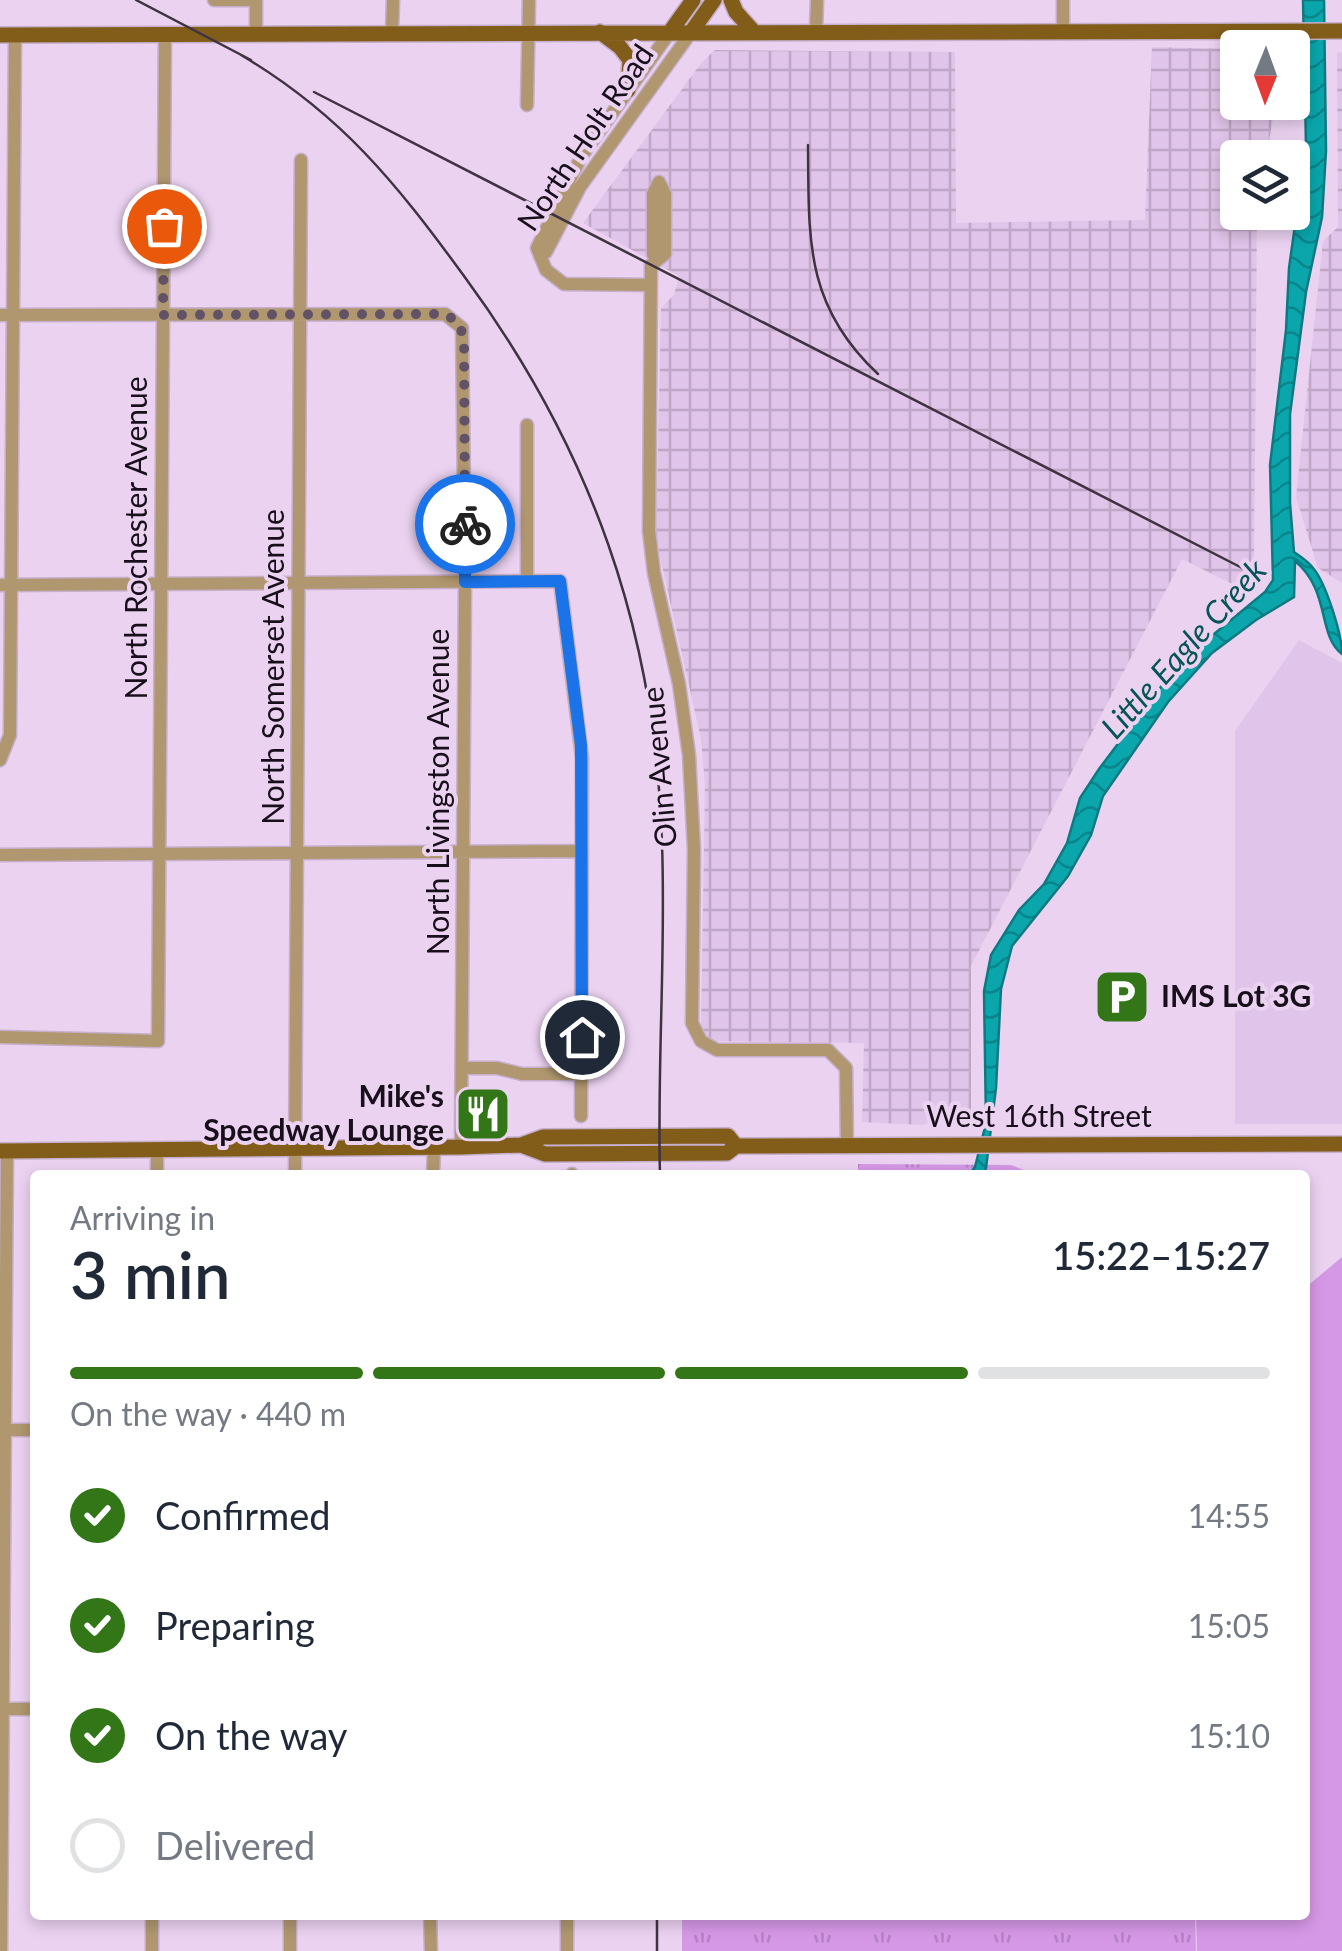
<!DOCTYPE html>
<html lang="en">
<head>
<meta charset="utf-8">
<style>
  body { margin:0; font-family:Lato,sans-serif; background:#f2f2f3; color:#1f2937; height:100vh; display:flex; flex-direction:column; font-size:38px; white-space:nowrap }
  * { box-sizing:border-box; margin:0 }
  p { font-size:32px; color:#747a83 }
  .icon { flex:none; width:55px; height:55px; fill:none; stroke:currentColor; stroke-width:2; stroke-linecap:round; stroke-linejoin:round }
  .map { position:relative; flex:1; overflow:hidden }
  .panel { position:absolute; left:30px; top:1170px; width:1280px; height:750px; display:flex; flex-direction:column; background:#fff; border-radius:10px; box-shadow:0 5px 15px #0003 }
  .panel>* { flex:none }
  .needle { width:65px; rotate:181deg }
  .controls { position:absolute; left:1220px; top:30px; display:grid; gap:20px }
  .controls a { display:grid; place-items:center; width:90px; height:90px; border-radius:10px; background:#fff; box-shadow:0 5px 15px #0003; font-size:50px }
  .pin { position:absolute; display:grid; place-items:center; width:85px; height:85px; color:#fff; margin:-42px; border:5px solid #fff; border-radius:50%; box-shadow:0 2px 10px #0007 }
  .courier { position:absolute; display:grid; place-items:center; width:100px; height:100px; margin:-50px; border:8px solid #1a73e8; border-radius:50%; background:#fff; color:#222; box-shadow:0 2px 12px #0007 }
  .overview em { font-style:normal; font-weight:600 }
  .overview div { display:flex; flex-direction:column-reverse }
  .overview { display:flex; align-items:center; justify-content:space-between; height:170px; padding:0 40px }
  h1 { font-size:65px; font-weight:600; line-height:75px }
  .bar { display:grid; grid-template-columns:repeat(4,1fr); gap:15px 10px; align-content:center; height:120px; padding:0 40px }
  .bar i { height:12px; border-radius:8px; background:#e0e1e3 }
  .bar .selected { background:#327617 }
  .bar p { grid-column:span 4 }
  ol { padding:0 40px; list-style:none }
  li { display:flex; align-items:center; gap:30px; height:110px }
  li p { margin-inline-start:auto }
  li .icon { padding:10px; border-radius:50%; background:#327617; color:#fff; stroke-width:4 }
  li:last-child { color:#747a83 }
  li i { width:55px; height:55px; border:5px solid #e0e1e3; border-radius:50% }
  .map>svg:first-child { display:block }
  .built { fill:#e1c4e9 }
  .industrial { fill:url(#industrial-grid) }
  .grass { fill:url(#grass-tufts) }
  .garden { fill:#d598e6 }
  .water { fill:url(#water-waves); stroke:#0e7980; stroke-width:2.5 }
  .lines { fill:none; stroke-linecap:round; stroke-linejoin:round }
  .minor-casing { stroke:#c5afca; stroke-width:15 }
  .major-casing { stroke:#c5afca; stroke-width:18 }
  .minor { stroke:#b0976f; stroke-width:12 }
  .major { stroke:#825d19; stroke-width:15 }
  .rail { stroke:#3f3342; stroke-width:2.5 }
  .done { stroke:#615365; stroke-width:10; stroke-dasharray:0 18 }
  .route { stroke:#1a73e8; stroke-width:12 }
  .labels { text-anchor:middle; stroke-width:8; stroke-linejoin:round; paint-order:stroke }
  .street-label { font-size:30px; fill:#170f1a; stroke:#ebd2f1 }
  .poi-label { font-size:30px; font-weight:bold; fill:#170f1a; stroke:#ebd2f1; text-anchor:start }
  .water-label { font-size:32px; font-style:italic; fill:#055457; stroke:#ebd2f1 }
</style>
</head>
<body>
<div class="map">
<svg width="1342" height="1951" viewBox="0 0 1342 1951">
  <defs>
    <pattern id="industrial-grid" width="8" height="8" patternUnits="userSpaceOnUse" patternTransform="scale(2.5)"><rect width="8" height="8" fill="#e1c4e9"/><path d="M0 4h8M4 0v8" fill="none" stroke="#c0a7c7"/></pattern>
    <pattern id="grass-tufts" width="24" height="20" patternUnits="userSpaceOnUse" patternTransform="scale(2.5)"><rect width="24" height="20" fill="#d598e6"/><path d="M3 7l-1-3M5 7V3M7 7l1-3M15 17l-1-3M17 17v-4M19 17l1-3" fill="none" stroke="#b682c5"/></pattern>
    <pattern id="water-waves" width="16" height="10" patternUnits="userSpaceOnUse" patternTransform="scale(2.5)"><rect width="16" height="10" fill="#0aa6ac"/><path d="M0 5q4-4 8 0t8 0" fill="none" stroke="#09868b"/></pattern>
  </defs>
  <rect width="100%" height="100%" fill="#ebd2f1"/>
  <!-- built -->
  <path class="built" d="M1299,640L1342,663V1124H1235V731Z"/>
  <!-- industrial -->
  <path class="industrial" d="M1152,47L1237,49L1238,102L1276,103L1266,157L1238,158V212L1257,213L1254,570L1242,589L1182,559L971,966V1112L922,1125L862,1122L864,1043L711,1041L701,1030L705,784L701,739L656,539L661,308L674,295L679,276L583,223L702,62L715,50L955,52L956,223L1145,220Z
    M1342,52V583L1318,568L1296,497L1323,241L1338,227L1337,53Z"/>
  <!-- grass -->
  <path class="grass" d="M858,1164L1011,1165L1036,1175H858Z
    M682,1915H1195L1196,1951H682Z"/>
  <!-- garden -->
  <path class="garden" d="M1342,1257V1951H1197L1196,1915H1305V1288Z"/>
  <!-- water -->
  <path class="water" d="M1303,0H1324L1326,151L1322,217L1306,292L1290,414V503L1294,552C1301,557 1308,561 1313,568C1326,583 1342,635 1342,654C1317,635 1331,591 1295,561L1294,597L1256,620L1212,653L1168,702L1103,796L1091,835L1068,876L1012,946L1001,989L996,1088L986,1168L983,1175H969L975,1167L986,1123L984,991L991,955L1019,910L1044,884L1067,843L1080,798L1099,769L1169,676L1208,639L1265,592L1273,580L1270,465L1286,330L1289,268L1306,147Z"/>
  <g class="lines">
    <!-- minor casing -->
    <g class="minor-casing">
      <path id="minor" d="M214,0H256
        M816,32L817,0
        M1063,32V0
        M392,33L393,0
        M256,34V0
        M527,105L529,0
        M659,182L665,194V254L651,265L649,531L654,573L679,684L689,755L694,849L692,1023L701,1041L717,1050H828L846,1068L847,1146
        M540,256L546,252L580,187L692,31
        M658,258L653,254V194L659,182
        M650,285L564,284L546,270L537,248L581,157L670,32
        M0,315L445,314L462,328L465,582L461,1147
        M527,581V425
        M0,585L560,581L582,758L581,1116
        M0,760L10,735L15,35
        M0,855L582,851
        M0,1037L158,1041L165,35
        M462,1068H497L522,1074H582
        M157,1175V1150
        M295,1175L301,160
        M433,1175L434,1147
        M572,1175V1174
        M0,1430H35
        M0,1709H35
        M430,1915L431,1951
        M1,1951L7,1151
        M152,1951V1915
        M290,1951V1915
        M567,1951V1915"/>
    </g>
    <!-- major casing -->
    <g class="major-casing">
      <path id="major" d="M731,0L736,12L753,31
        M692,31L714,0
        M600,32L620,47L630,60L628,90
        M670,32L693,0
        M0,35L1342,31
        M521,1145L545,1154L727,1153L736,1146L1342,1144
        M0,1151L461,1147L521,1145L543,1137L728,1136L736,1146"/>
    </g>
    <!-- minor -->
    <use href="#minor" class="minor"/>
    <!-- major -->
    <use href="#major" class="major"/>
    <!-- rail -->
    <path class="rail" d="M136,0L251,60
      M241,55C341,114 396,183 464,276C590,447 656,630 662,843C666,954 657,1064 660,1175
      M314,92L1248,571
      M808,145C809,238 804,305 878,374
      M657,1951V1915"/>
  </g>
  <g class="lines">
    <!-- done -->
    <path class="done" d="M164,226L163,315L445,314L458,322L464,338L465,524"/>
    <!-- route -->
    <path class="route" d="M465,524V582L560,581L581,745L582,1037"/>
  </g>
  <!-- icons -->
  <defs>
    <g id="parking-square" transform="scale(2.875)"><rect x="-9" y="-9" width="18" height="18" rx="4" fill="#327617" stroke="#ebd2f1"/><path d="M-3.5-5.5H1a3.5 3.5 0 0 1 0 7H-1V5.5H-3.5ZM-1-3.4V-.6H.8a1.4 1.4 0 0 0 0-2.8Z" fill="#fff"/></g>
    <g id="restaurant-square" transform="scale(2.875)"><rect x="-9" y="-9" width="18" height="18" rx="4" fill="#327617" stroke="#ebd2f1"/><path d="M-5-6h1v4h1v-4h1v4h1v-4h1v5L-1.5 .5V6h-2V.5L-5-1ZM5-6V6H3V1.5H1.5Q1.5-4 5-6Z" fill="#fff"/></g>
  </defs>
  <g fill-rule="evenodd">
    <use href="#parking-square" x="1122" y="997"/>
    <use href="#restaurant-square" x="483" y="1114"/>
  </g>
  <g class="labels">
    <!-- street labels -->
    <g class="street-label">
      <text transform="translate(586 138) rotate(-56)" y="10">North Holt Road</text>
      <text transform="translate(137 538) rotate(-90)" y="10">North Rochester Avenue</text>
      <text transform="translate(274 667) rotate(-90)" y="10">North Somerset Avenue</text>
      <text transform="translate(660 767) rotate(-95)" y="10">Olin Avenue</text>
      <text transform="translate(439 792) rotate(-90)" y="10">North Livingston Avenue</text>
      <text x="1039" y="1127">West 16th Street</text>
    </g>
    <!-- poi labels -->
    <g class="poi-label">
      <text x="1161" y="1007">IMS Lot 3G</text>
      <text x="444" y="1107" text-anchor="end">Mike's<tspan x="444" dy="34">Speedway Lounge</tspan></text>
    </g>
    <!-- water labels -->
    <g class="water-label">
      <text transform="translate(1184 649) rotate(-48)" y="11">Little Eagle Creek</text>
    </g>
  </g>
</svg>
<div class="controls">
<a><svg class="needle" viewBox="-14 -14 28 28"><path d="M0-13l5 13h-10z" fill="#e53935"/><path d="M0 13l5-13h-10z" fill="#747a83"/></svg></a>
<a><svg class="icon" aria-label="layers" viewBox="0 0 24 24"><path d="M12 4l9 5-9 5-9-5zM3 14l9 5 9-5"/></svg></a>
</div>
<div class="pin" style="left:164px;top:226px;background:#ea580c"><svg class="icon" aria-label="bag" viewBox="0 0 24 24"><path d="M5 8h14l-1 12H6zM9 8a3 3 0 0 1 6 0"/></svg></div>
<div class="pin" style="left:582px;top:1037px;background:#1f2937"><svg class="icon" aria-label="home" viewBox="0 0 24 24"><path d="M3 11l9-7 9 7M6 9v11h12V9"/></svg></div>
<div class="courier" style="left:465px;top:524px"><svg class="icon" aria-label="bike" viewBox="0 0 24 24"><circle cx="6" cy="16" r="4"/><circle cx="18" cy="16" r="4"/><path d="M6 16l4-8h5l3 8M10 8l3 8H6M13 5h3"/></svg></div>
<section class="panel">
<div class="overview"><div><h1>3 min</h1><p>Arriving in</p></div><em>15:22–15:27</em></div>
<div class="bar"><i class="selected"></i><i class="selected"></i><i class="selected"></i><i></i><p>On the way · 440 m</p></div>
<ol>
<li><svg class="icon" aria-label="check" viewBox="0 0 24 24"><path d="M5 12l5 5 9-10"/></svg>Confirmed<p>14:55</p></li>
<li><svg class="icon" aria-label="check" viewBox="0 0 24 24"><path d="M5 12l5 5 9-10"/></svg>Preparing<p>15:05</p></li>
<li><svg class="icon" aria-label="check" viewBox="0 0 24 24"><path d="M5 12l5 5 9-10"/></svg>On the way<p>15:10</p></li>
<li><i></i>Delivered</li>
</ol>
</section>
</div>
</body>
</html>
